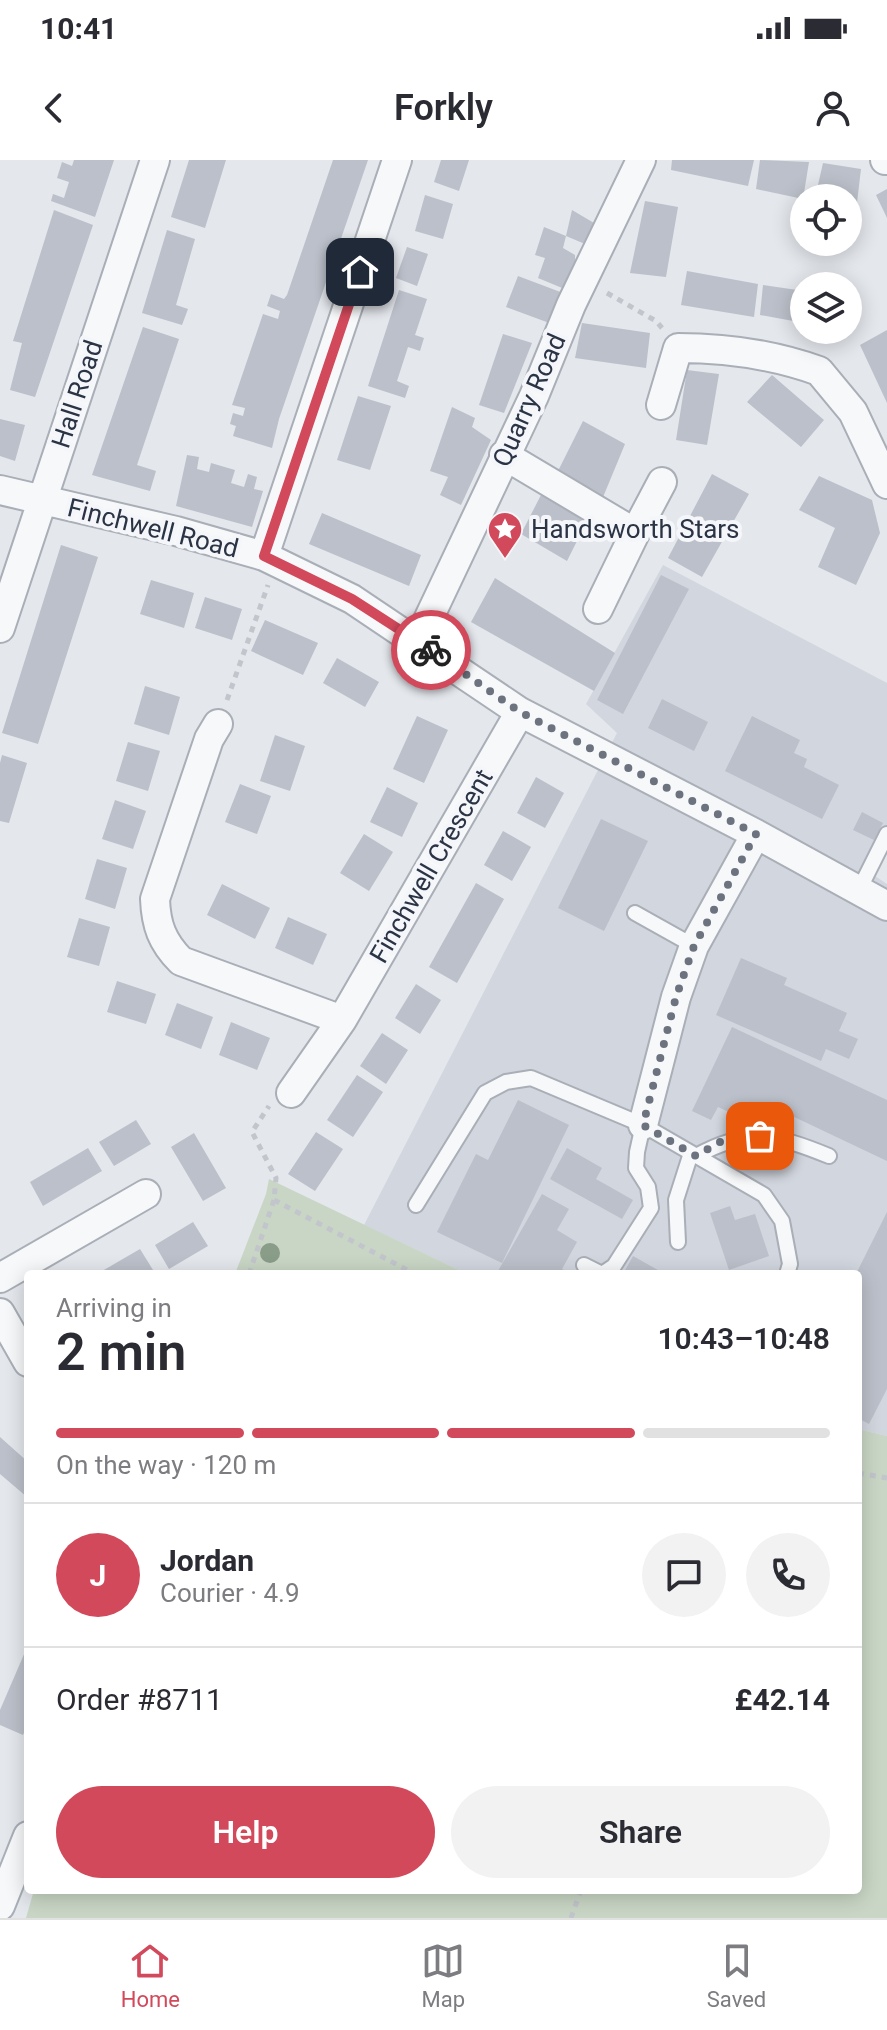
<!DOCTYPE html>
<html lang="en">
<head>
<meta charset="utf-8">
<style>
  body { margin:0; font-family:Roboto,sans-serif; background:#f2f2f3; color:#2b2b33; height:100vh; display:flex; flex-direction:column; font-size:30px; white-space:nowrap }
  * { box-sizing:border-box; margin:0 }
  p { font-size:26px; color:#7c7c81 }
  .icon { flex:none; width:44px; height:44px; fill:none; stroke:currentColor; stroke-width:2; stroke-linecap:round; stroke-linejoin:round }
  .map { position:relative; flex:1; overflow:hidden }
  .panel { position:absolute; left:24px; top:1110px; width:838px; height:624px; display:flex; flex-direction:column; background:#fff; border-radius:8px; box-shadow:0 4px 20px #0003 }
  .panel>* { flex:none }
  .controls { position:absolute; left:790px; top:24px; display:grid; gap:16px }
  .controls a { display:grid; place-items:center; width:72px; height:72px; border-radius:50%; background:#fff; box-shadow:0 4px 20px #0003; font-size:40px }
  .pin { position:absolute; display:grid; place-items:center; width:68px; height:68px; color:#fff; margin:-34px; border-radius:16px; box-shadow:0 4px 12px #0006 }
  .courier { position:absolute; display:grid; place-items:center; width:80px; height:80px; margin:-40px; border:6px solid #d1495b; border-radius:50%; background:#fff; color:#222; box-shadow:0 2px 10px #0007 }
  .overview em { font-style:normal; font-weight:600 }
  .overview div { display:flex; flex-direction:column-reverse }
  .overview { display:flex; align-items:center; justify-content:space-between; height:136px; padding:0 32px }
  h1 { font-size:52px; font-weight:600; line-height:60px }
  .bar { display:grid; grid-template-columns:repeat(4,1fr); gap:12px 8px; align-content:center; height:96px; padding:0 32px }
  .bar i { height:10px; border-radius:6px; background:#e1e1e2 }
  .bar .on { background:#d1495b }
  .bar p { grid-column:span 4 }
  .line { display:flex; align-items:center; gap:20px; padding:0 32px; border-top:2px solid #e1e1e2 }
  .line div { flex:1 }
  .round { display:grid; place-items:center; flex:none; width:84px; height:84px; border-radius:42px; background:#f2f2f3 }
  .primary-button { display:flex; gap:16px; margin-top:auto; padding:16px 32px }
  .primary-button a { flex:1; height:92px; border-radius:48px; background:#d1495b; color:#fff; font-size:32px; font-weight:600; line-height:92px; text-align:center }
  .primary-button a+a { background:#f2f2f3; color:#2b2b33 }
  .status { display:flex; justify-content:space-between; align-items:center; height:56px; padding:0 40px; background:#fff; direction:ltr }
  .status svg { height:22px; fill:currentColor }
  header { display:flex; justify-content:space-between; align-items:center; height:104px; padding:0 32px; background:#fff; font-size:36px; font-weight:600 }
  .tabs { display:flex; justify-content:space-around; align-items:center; height:112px; border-top:2px solid #e1e1e2; background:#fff; font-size:22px; color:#7c7c81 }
  .tabs a { display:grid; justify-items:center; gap:4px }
  .tabs .on { color:#d1495b }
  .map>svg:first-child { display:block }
  .built { fill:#d2d6de }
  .green { fill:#c9d6c5 }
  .building { fill:#bbc0ca }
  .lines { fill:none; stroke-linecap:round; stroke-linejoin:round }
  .service-casing { stroke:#a9aeb7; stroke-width:18 }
  .minor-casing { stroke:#a9aeb7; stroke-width:32 }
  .path { stroke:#c2c5cb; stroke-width:5; stroke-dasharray:6 6; stroke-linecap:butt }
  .service { stroke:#f7f8fa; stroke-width:14 }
  .minor { stroke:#f7f8fa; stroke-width:28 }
  .tree { fill:#899d89 }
  .done { stroke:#6c737f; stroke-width:8; stroke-dasharray:0 14.4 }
  .route { stroke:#d1495b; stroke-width:10 }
  .labels { text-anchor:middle; stroke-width:8; stroke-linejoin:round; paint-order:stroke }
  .street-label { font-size:26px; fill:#2b3445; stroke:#f4f6f9 }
  .poi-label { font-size:26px; fill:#2b3445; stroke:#f4f6f9; text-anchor:start }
</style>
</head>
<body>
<div class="status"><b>10:41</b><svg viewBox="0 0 49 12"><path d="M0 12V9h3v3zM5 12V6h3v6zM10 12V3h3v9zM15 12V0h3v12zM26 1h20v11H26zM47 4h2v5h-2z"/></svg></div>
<header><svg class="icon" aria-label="back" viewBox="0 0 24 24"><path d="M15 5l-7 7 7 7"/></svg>Forkly<svg class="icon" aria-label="person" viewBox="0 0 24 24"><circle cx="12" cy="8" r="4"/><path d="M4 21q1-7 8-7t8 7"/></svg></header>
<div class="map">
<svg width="887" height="1758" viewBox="0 0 887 1758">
  <rect width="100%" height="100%" fill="#e4e7ec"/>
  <!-- built -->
  <path class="built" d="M663,405L887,523V693L875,716L887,724V1276L858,1269V1114H467L364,1065L617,573L586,544Z"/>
  <!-- green -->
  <path class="green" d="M269,1019L467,1114H235L266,1034Z
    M858,1269L887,1276V1758H26L34,1730H858Z"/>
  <!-- building -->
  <path class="building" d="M74,0H114L95,57L51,41L53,34L64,38L69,22L57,18L62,2L72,6Z
    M189,0H226L205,68L171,57Z
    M333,0H368L279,259L272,288L233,276L236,266L230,264L233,253L243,256L245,248L232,245L263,154L278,159L280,151L267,146L271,134L284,139L287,135Z
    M441,0H469L459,31L434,22Z
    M672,0H754L748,26L671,10Z
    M760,0L809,2L803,39L756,29Z
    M823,3L861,9L856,51L848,49V38H815Z
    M887,29V58L876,35Z
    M425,35L453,44L443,79L415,71Z
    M645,41L678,47L666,117L630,113Z
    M54,50L93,65L35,237L10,230L22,183L13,181Z
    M572,50L594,63L585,84L566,76Z
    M544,67L566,76L563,88L575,95V108L567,130L538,118L545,98L535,95Z
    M167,70L195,79L176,145L188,149L182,165L142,153Z
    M407,87L428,94L417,126L396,118Z
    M687,111L758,124L754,157L681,145Z
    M518,116L563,133L552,164L506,147Z
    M763,125L804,131V163L760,155Z
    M399,130L427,139L415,175L424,178L420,191L408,187L397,221L409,226L405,238L368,226Z
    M582,163L650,173L646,208L575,198Z
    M143,167L179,179L137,305L156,311L150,331L92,315Z
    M887,170V243L860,185Z
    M503,174L532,183L504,253L479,245Z
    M687,210L719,214L707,285L676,280Z
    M772,215L824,260L801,287L747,242Z
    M358,236L391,246L370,310L337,300Z
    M452,247L475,258L472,267L491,280L461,345L440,335L448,317L430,311Z
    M0,259L25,265L15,301L0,296Z
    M583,261L625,284L601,342L555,317Z
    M187,295L199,297L197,309L209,312L211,303L235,310L231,323L244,327L248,314L257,317L254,329L263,331L252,367L176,346Z
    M712,314L749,334L702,417L668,398Z
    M819,316L872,340L880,373L856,425L818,407L835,368L799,350Z
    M542,333L595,362L588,377L580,375L567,401L521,374Z
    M322,353L421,395L409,426L309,384Z
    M61,385L98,397L38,584L2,573Z
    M661,415L689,429L623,554L597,540Z
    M495,418L615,493L594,531L471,462Z
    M151,420L194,433L184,468L140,454Z
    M205,437L242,449L232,480L195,468Z
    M265,460L318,483L303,515L251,491Z
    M337,498L379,522L365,547L323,523Z
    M145,526L180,537L169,575L134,564Z
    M662,539L708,562L694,591L648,568Z
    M417,556L448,570L424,623L393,609Z
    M752,556L800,580L794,593L807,599L804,607L839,625L822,659L725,611Z
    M275,575L305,586L290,631L260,621Z
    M128,582L160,591L148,631L116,621Z
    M2,595L27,603L9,663L0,661V603Z
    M536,617L564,633L545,668L517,653Z
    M240,624L271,636L257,674L225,662Z
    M387,627L418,643L402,677L370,662Z
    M115,640L146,651L133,689L102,679Z
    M862,652L883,663L874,680L853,670Z
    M601,659L648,681L604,771L558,748Z
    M503,671L531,687L512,721L484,705Z
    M364,674L393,692L369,731L340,713Z
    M97,699L127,708L115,749L85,739Z
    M476,723L504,739L457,823L429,807Z
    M222,724L270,748L255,779L207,755Z
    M288,757L327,774L313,805L275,788Z
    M79,758L110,767L99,806L67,797Z
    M741,798L787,818L784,825L847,853L839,871L858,879L849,899L826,889L821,901L716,855Z
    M117,821L156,834L146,864L107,852Z
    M416,824L441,840L420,874L395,858Z
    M177,843L213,857L201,889L165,875Z
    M231,862L270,878L257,910L219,895Z
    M732,867L887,940V1001L769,945L759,966L718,947L711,960L692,951Z
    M382,873L408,890L386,924L360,906Z
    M357,915L383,932L353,977L327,960Z
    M518,940L569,965L502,1103L437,1072L476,994L488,1000Z
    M136,960L151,984L114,1006L99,982Z
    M316,972L343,989L315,1031L288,1014Z
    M194,973L226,1028L203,1041L171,987Z
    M88,988L102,1011L43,1046L30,1022Z
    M567,988L602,1008L596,1019L633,1040L622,1059L550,1019Z
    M542,1034L569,1049L557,1070L577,1082L562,1109L571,1114H504L498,1111Z
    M730,1046L735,1060L755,1054L769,1096L729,1110L710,1053Z
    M887,1052V1229L869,1264L858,1258V1114H856Z
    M193,1062L208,1086L169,1109L155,1085Z
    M140,1089L153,1110L147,1114H97Z
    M633,1096L665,1114H623Z
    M0,1277L28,1302L27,1337L0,1314Z
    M28,1485V1563L23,1575L0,1565V1550Z"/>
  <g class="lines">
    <!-- service casing -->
    <g class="service-casing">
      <path id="service" d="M859,730L887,674
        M635,753L694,786
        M696,996C748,967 777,975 829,996
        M416,1045L485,933L506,922L531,918L643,965L764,1035L782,1061L790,1104L787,1114
        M678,1082L676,1040L691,993
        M584,1105L602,1114L614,1106L651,1048L648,1027L636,1008L637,992L643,965"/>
    </g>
    <!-- minor casing -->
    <g class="minor-casing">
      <path id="minor" d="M885,0H887
        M661,245L678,188C727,188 772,194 819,211L853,252L887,324
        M504,295L635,373L662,322
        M0,330L176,371L264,396L352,439L520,552L756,674L887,746
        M264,396L397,0
        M598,449L635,373
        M0,468L155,0
        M418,481L534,236L571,145L641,0
        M218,564L209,579L155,739C156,765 162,782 181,801L342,860L520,552
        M291,933L342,860
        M643,965L676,837L694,786L756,674
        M0,1118L146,1034
        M0,1153L28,1202
        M0,1746L28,1676"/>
    </g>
    <!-- path -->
    <path class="path" d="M607,133L656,161L662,168
      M227,540L268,425
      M274,1040L415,1114
      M249,1114L274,1040L276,1018L252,972L269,946
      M858,1313L887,1318
      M571,1758L581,1730"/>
    <!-- service -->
    <use href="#service" class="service"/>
    <!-- minor -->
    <use href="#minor" class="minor"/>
  </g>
  <!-- trees -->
  <circle class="tree" cx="270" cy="1093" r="10"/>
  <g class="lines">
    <!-- done -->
    <path class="done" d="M431,490L520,552L756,674L694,786L676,837L643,965L696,996L720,982L760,976"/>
    <!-- route -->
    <path class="route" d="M360,112L264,396L352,439L431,490"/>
  </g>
  <!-- icons -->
  <defs>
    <g id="sight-pin" transform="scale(1.8)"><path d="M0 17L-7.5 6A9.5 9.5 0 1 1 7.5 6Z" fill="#d1495b" stroke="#f4f6f9"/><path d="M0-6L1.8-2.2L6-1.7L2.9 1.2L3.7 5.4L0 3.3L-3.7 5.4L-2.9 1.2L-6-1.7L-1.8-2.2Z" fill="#fff"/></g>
  </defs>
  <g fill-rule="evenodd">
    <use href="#sight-pin" x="505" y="369"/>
  </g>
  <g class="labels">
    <!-- street labels -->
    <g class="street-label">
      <text transform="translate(77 234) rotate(-72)" y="9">Hall Road</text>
      <text transform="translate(529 240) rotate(-66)" y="9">Quarry Road</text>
      <text transform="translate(153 368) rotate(14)" y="9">Finchwell Road</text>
      <text transform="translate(431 706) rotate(-60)" y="9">Finchwell Crescent</text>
    </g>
    <!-- poi labels -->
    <g class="poi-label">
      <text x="531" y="378">Handsworth Stars</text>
    </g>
  </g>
</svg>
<div class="controls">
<a><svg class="icon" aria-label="locate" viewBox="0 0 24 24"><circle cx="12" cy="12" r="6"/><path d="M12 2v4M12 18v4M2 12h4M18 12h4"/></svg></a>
<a><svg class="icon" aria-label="layers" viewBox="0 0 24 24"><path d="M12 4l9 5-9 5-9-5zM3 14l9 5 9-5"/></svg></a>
</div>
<div class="pin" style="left:760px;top:976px;background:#ea580c"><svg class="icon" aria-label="bag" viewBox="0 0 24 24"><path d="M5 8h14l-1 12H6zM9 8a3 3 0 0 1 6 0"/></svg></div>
<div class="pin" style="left:360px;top:112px;background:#1f2937"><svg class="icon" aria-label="home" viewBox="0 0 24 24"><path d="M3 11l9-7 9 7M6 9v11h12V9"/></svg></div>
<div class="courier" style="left:431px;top:490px"><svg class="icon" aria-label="bike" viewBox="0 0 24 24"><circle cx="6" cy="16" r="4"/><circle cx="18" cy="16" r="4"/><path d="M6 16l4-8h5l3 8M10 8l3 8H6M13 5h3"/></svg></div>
<section class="panel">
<div class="overview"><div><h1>2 min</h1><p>Arriving in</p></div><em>10:43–10:48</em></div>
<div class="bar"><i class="on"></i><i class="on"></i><i class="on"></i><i></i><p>On the way · 120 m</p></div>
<div class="line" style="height:144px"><b class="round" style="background:#d1495b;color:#fff">J</b><div><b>Jordan</b><p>Courier · 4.9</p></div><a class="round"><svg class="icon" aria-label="chat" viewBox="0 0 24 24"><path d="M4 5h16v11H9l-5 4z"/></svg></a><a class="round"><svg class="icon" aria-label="phone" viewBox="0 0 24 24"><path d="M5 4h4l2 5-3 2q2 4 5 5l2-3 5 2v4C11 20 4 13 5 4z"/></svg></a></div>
<div class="line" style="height:104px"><div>Order #8711</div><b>£42.14</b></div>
<div class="primary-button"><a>Help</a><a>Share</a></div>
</section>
</div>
<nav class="tabs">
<a class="on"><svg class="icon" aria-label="home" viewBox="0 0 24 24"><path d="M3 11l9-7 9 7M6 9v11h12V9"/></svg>Home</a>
<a><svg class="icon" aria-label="map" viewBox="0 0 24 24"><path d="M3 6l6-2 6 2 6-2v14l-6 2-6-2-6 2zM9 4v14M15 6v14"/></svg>Map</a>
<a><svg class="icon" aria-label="saved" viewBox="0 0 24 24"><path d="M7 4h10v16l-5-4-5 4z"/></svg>Saved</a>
</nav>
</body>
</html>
